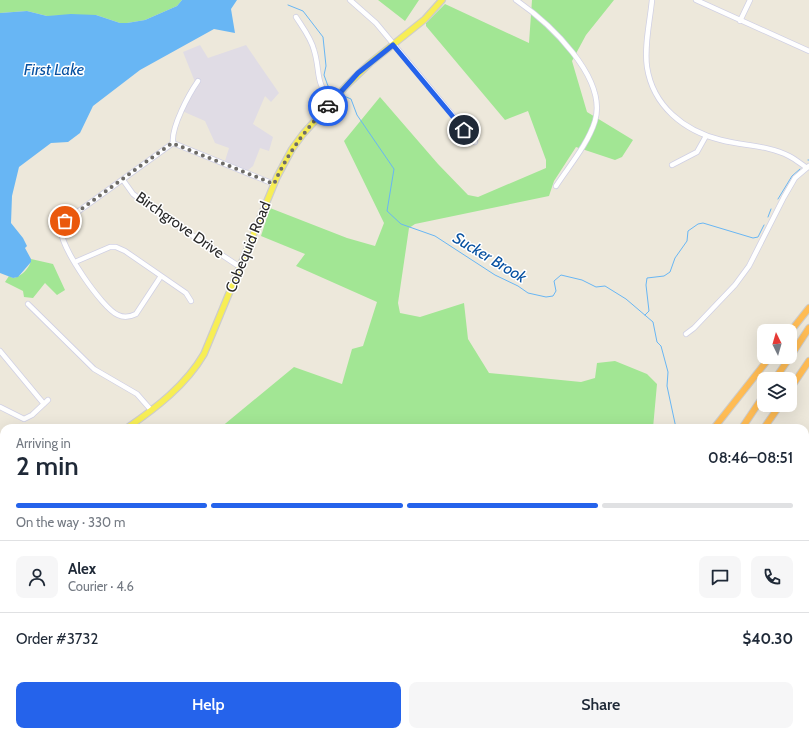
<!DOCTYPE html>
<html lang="en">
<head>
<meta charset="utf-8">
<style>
  body { margin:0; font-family:Cabin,sans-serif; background:#f6f6f7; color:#1f2937; height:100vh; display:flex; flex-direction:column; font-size:15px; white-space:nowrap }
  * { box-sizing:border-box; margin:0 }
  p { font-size:13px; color:#747a83 }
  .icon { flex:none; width:22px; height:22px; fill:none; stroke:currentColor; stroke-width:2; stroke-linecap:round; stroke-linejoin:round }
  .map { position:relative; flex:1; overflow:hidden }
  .drawer { position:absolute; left:0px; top:424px; width:809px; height:312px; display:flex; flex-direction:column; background:#fff; border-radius:12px 12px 0 0; box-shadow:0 4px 16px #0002 }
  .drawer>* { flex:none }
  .needle { width:26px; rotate:355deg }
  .tools { position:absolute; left:757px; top:324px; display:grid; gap:8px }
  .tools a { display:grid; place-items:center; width:40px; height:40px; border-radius:8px; background:#fff; box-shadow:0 4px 16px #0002; font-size:20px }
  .pin { position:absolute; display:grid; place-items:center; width:34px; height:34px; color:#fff; margin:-17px; border:2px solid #fff; border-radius:50%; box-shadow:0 1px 4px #0007 }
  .courier { position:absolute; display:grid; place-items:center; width:40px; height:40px; margin:-20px; border:3px solid #2563eb; border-radius:50%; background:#fff; color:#222; box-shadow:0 1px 5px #0007 }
  .head em { font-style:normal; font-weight:600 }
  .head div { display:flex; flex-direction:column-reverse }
  .head { display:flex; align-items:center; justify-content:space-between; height:68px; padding:0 16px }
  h1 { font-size:26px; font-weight:600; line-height:30px }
  .bar { display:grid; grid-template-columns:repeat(4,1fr); gap:6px 4px; align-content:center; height:48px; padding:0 16px }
  .bar i { height:5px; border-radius:3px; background:#e0e1e3 }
  .bar .on { background:#2563eb }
  .bar p { grid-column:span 4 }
  .line { display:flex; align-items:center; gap:10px; padding:0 16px; border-top:1px solid #e0e1e3 }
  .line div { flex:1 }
  .round { display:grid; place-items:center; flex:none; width:42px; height:42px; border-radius:8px; background:#f6f6f7 }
  .primary-button { display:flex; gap:8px; margin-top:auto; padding:8px 16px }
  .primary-button a { flex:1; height:46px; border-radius:8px; background:#2563eb; color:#fff; font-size:16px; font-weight:600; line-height:46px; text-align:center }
  .primary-button a+a { background:#f6f6f7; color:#1f2937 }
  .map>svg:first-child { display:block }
  .industrial { fill:#e0dce5 }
  .green { fill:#a2e694 }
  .water { fill:#68b6f4 }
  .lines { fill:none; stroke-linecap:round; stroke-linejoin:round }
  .stream { stroke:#68b6f4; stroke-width:1 }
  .minor-casing { stroke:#d0d0e4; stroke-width:6 }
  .major-casing { stroke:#ccc; stroke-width:8 }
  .highway-casing { stroke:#ccc; stroke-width:8 }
  .minor { stroke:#fff; stroke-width:4.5 }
  .major { stroke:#f7ee55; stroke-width:5.5 }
  .highway { stroke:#ffbc54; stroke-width:6 }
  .done { stroke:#6e6c68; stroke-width:4; stroke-dasharray:0 7.2 }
  .route { stroke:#2563eb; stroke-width:5 }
  .labels { text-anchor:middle; stroke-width:3; stroke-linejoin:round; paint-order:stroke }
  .street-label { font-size:15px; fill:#2a2a2a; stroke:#fff }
  .water-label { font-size:16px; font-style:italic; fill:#0751a1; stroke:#fff }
</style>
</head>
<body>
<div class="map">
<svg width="809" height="736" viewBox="0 0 809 736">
  <rect width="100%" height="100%" fill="#ede8db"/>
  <!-- industrial -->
  <path class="industrial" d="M200,45L208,58L246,45L279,93L271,102L265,96L253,124L273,137L269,151L260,148L253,166L247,171L225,161L229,148L215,143L205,121L182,111L190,94L197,87L183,52Z
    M4,669V732H184L185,736H0V674Z
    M266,732H334L342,736H259Z"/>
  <!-- green -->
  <path class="green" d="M0,0H182L177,6L145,20L127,23H120L96,15L47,16L27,11L0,13Z
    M378,0H419L405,21Z
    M532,0H614L586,35L572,61L587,112L633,140L622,157L615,160L576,147L554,181L549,196L415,224L409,228L398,303L400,313L420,317L464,303L468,339L489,373L581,382L595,378L597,363L615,361L647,374L657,384L653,428H220L294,367L342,384L352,349L363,346L377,302L296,266L305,254L261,236L270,208L347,238L375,246L384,223L344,141L380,97L438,164L468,195L478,197L546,168V160L528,111L505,120L426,26V23L445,4L529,43Z
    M31,259L53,264L65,290L57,295L45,283L33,298L24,297L23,291L5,282L9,276L13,278C21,277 31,267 31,259Z
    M805,499L809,502V589L805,590Z
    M809,660V736H727V732H805V662Z
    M334,732H389L395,736H342Z
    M604,732H691L692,736H602Z"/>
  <!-- water -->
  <path class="water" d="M182,0H237L231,9L235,33L214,29L140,70L93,106L80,133L68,142L51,143L19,167L12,196L11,223L23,238L27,246L25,248L31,259V262L18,277L13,278L0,273V13L27,11L47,16L71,14L96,15L120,23H127L145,20L177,6Z
    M809,589V660L805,662V590Z"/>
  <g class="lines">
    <!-- stream -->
    <path class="stream" d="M288,5L303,11L323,37L326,66L324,75L328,86L337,91
      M344,96L351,99L357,115L394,169L387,211L401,224L435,236L495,275L518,286L528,293L546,297L553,296L556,291L554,281L561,275L582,280L596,287L605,286L626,299L653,322L657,342L661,346L668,372L667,386L676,428
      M808,160H809
      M778,199L792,176L800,169
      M768,217L771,209
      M645,315L649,311L646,285L647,278L664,276L670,272L675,258L687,241L688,231L698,224L703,223L753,238L758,237L764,225"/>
    <!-- minor casing -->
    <g class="minor-casing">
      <path id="minor" d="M350,0L376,23L475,142
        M516,0C548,22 608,77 595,121C588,144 569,166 556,186
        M652,0C650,21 644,46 647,67C653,106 684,131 721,140C743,146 768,145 789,156C795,159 801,164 807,168
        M696,0L809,51
        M296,17C303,28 311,38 314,50C321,73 314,81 332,102
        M740,21L750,0
        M173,143C171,127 189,94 198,81
        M672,165L697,152L706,136
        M123,180L133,194L154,210L240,267
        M75,262L110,247H116L125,251L186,293L191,301
        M161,276L136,314C130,317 124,318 118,315C102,308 60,247 61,229C61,226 63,223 65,221L173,143L274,184
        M28,304L94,369L137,394L151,410
        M686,334L694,328L735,285L749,266L784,197L795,178L809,166
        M0,351L44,404
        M0,407L24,419L32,415L48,400
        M56,736L65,732
        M72,736L74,732"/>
    </g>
    <!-- major casing -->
    <g class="major-casing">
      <path id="major" d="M127,428C156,408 186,385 204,354L277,177L292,149L303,134L347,85L370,63L425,19L442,0
        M0,485L4,484
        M0,633H4
        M0,640H4
        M405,732L410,736
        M432,732L447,736"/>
    </g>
    <!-- highway casing -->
    <g class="highway-casing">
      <path id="highway" d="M790,332L809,308
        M790,357L809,328
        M775,379L790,357
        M790,389L809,361
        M714,428L770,357
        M742,428L764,395
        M764,428L780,405
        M396,732L400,736
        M708,732L709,736
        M463,736L472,732
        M515,736L518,732
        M538,736L540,732
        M560,736L563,732
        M591,736L592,732"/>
    </g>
    <!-- minor -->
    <use href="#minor" class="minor"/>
    <!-- major -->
    <use href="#major" class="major"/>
    <!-- highway -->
    <use href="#highway" class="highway"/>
  </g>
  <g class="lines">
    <!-- done -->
    <path class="done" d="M65,221L172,143L274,184C287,154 305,130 328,106"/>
    <!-- route -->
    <path class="route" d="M328,106L358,73L393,45L464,130"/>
  </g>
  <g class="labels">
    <!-- street labels -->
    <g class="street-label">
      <text transform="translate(180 225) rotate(35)" y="5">Birchgrove Drive</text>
      <text transform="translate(248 247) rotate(-68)" y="5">Cobequid Road</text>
    </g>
    <!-- water labels -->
    <g class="water-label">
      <text x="54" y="75">First Lake</text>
      <text transform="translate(490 257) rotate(31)" y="6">Sucker Brook</text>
    </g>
  </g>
</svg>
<div class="tools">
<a><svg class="needle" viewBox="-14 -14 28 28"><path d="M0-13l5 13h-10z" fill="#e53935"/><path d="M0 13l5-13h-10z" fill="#747a83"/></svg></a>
<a><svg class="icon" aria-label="layers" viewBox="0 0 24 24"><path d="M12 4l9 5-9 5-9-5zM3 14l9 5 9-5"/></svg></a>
</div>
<div class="pin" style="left:65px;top:221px;background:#ea580c"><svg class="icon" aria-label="bag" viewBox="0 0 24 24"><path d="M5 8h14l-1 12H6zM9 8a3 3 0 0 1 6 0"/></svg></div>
<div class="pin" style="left:464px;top:130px;background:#1f2937"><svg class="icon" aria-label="home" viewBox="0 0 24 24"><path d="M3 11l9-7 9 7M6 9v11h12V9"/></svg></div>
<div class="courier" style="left:328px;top:106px"><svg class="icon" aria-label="car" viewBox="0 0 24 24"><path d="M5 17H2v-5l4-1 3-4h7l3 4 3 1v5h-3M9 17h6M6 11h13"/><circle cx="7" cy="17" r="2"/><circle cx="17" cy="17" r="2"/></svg></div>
<section class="drawer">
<div class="head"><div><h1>2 min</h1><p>Arriving in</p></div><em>08:46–08:51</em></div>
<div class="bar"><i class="on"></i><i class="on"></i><i class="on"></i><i></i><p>On the way · 330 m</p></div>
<div class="line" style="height:72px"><a class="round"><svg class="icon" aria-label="person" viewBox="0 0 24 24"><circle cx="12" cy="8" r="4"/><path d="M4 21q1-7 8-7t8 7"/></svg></a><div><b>Alex</b><p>Courier · 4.6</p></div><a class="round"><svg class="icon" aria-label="chat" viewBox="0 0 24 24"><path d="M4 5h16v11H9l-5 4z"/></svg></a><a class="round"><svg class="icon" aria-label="phone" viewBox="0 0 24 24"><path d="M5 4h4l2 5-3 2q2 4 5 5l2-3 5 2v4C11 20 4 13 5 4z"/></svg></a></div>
<div class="line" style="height:52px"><div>Order #3732</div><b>$40.30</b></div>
<div class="primary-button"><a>Help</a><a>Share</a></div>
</section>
</div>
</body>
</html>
